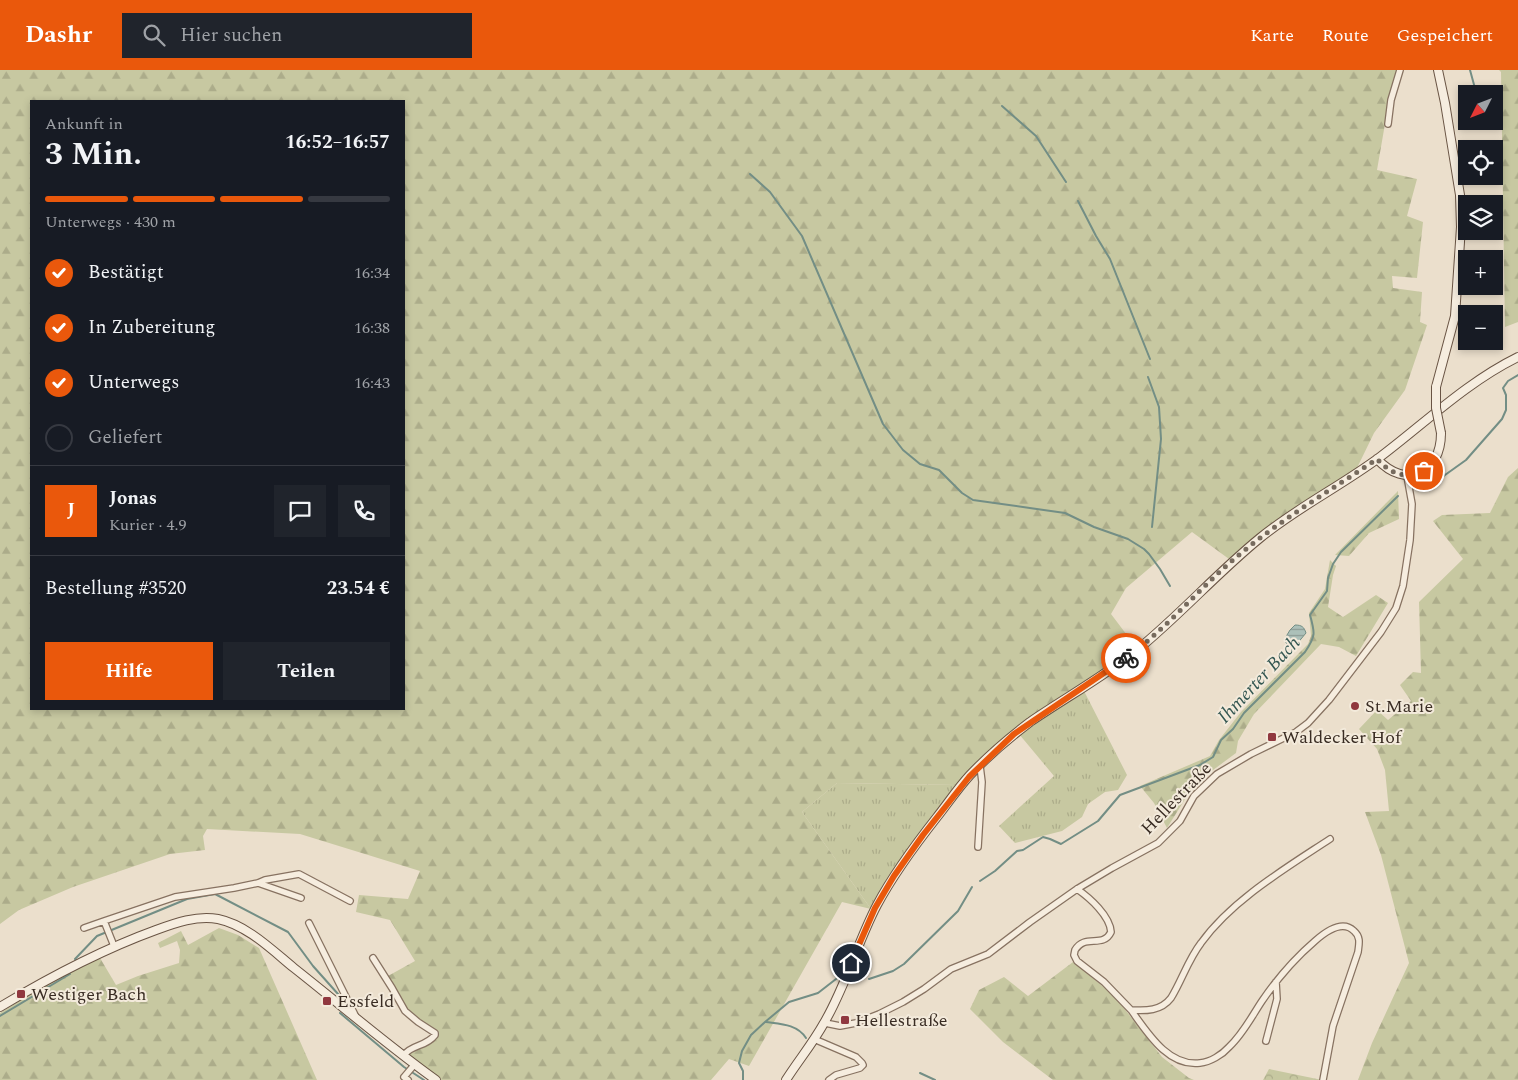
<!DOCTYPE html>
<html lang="de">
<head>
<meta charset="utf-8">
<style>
  body { margin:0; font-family:Spectral,serif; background:#20242c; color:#f1f3f6; height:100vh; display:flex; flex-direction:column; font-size:19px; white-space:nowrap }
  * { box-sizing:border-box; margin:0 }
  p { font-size:16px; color:#9ea1a6 }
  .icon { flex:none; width:28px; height:28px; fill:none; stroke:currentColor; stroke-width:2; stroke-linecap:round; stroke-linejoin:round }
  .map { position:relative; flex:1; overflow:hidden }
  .panel { position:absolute; left:30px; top:30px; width:375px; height:610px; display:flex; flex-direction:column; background:#171b24; border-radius:0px; box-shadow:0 2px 8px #0003 }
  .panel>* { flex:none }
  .needle { width:32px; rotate:228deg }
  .controls { position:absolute; left:1458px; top:15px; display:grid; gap:10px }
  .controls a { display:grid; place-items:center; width:45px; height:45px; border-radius:0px; background:#171b24; box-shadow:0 2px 8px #0003; font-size:25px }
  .pin { position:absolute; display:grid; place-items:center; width:42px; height:42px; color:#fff; margin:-21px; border:2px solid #fff; border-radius:50%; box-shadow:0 1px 5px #0007 }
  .courier { position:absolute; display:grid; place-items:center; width:50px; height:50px; margin:-25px; border:4px solid #ea580c; border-radius:50%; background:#fff; color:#222; box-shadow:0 1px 6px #0007 }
  .headline em { font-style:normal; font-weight:700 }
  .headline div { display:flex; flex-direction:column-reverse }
  .headline { display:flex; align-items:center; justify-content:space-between; height:85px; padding:0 15px }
  h1 { font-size:32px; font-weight:700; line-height:38px }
  .bar { display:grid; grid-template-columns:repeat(4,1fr); gap:8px 5px; align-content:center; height:60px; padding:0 15px }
  .bar i { height:6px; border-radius:4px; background:#363941 }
  .bar .on { background:#ea580c }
  .bar p { grid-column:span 4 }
  .line { display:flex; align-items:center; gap:12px; padding:0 15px; border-top:1px solid #363941 }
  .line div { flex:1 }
  .round { display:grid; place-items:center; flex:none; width:52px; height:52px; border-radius:0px; background:#20242c }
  ol { padding:0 15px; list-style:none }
  li { display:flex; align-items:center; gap:15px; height:55px }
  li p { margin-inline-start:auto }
  li .icon { padding:5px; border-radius:50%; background:#ea580c; color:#fff; stroke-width:4 }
  li:last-child { color:#9ea1a6 }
  li i { width:28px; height:28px; border:2px solid #363941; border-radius:50% }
  .primary-button { display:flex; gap:10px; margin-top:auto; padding:10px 15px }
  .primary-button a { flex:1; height:58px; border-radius:0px; background:#ea580c; color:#fff; font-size:20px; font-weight:700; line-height:58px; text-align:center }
  .primary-button a+a { background:#20242c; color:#f1f3f6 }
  header { display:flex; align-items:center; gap:30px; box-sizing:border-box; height:70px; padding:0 25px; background:#ea580c; color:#fff }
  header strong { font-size:24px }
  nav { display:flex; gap:28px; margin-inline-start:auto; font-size:18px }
  .search { width:350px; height:45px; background:#20242c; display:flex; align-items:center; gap:12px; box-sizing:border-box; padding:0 18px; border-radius:0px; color:#9ea1a6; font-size:19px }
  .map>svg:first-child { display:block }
  .grass { fill:url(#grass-tufts) }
  .forest { fill:url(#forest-firs); fill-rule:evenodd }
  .park { fill:url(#park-crowns) }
  .water { fill:url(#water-rules); stroke:#738e85 }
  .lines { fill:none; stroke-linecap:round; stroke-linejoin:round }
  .stream { stroke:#738e85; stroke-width:2 }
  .street-casing { stroke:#877261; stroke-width:8 }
  .secondary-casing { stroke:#695444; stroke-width:10 }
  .street { stroke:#f6eddf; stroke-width:5.5 }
  .secondary { stroke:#f6eddf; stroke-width:8 }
  .secondary-bridge-casing { stroke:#695444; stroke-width:10; stroke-linecap:butt }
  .secondary-bridge { stroke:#f6eddf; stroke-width:8 }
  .done { stroke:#776b5e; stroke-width:5; stroke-dasharray:0 9 }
  .route { stroke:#ea580c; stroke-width:6 }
  .poi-dot { fill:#90383f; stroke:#f3eadb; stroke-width:2 }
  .labels { text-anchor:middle; stroke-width:4; stroke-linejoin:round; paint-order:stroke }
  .poi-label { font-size:18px; fill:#392c23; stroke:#f3eadb; text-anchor:start }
  .street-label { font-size:18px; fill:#392c23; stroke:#f3eadb }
  .water-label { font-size:19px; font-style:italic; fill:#345752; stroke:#f3eadb }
</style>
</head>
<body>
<header>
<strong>Dashr</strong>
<div class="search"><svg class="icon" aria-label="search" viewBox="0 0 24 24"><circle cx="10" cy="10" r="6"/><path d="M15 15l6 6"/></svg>Hier suchen</div>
<nav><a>Karte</a><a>Route</a><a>Gespeichert</a></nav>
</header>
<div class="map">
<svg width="1518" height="1010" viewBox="0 0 1518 1010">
  <defs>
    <pattern id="grass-tufts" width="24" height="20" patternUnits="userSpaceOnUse" patternTransform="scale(1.25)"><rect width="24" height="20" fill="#c7c8a1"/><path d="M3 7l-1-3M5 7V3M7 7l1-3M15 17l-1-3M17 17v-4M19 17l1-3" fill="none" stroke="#acac8a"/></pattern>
    <pattern id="forest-firs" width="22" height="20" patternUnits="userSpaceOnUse" patternTransform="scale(1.25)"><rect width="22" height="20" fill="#c7c8a1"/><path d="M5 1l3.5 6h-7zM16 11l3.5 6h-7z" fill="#acac8a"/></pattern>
    <pattern id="park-crowns" width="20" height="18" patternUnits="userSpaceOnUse" patternTransform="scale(1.25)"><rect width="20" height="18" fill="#c7c8a1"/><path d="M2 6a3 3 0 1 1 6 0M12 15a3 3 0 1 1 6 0" fill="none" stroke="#acac8a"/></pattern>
    <pattern id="water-rules" width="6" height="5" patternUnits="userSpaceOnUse" patternTransform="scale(1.25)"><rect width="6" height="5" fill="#acc0b9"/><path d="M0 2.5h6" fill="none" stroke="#8d9c96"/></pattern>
  </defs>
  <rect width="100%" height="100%" fill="#ebdfcc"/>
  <!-- grass -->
  <path class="grass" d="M1084,621L1127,705L1118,720L1105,722L1088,734L1082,747L1062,761L1015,773L999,756L1054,706L1019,664Z
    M837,713L957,715L871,839L802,742Z"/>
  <!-- forest -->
  <path class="forest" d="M0,0H1397L1390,25L1377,100L1417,109L1407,146L1423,152L1417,208L1392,206L1393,218L1422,222L1420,252L1427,255L1405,320L1374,363L1357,398L1259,466L1229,489L1192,462L1126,518L1111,544L1136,577L1012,663L957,715L837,713L802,742L871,839L842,832L749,996L729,989L711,1010H439L405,985L436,966L411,946L388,906L415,891L390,850L356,842L359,825L408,829L420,801L300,764L207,759L203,766L205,780L170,784L73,817L19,840L0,854ZM31,31H404V639H31Z
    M1499,0H1518V252L1505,257L1501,2Z
    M1518,398V1010H1358L1372,973L1409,893L1381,785L1365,742L1389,741L1385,700L1377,679L1359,659L1377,640L1388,650L1411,631L1400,615L1413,602L1421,603L1419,532L1463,489L1433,451L1442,445L1490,443L1508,407Z
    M1398,421L1399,449L1369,463L1349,486L1335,485Z
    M1330,490L1336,496L1333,505L1328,537L1343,547L1376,525L1388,533L1356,586L1339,577L1321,574L1254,644L1238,671L1236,683L1205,706L1187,726L1167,758L1154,733L1140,716L1210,686L1219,670L1241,642L1308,574L1311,566L1309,543L1325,519Z
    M219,858L238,865L259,878L317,1010H0V943L47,914L100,888L116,915L138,906L179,893L180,880L177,871L160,878L158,873L181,861L188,875Z
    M1073,892L1105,918L1120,933L1162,987L1189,1008L1194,1010H1053L1003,972L970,939L979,920L1004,907L1028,926Z"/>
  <!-- park -->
  <path class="park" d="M1269,999L1322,1010H1263Z"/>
  <!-- water -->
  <path class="water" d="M1295,555C1302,555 1304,557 1306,563L1296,575L1291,577L1287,574L1284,570L1290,560Z"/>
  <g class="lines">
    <!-- stream -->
    <path class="stream" d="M1470,0L1476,22
      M1002,36L1036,66L1066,112
      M750,104L770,122L802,166L883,354L903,380L920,394L939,400L962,423L973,430L1065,443L1094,457L1128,469L1144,479L1149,484L1160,499L1170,516
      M1078,131L1096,166L1110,189L1150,289
      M1148,307L1159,337L1161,369L1152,457
      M1422,419L1438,410L1466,390L1502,349L1506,340V325L1503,318L1508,311L1518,305
      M980,811L995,801L1017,781L1023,780L1043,767L1050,769L1061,774L1098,751L1120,725L1200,695L1213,687L1221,670L1233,659L1244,643L1305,582C1316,566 1315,563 1310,545L1327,521L1328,508L1333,494L1341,482L1398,426
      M75,889L97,866L187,829L215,824L288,862L313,896L338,924
      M869,909L893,901L904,894L958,841L972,817
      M340,943L404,997L424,1010
      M0,946L70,904
      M766,952C780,954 797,954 806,968
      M920,1003L935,1010
      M743,1010V1001L739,993L742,981L751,965L765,952L789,932L818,923L836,909"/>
    <!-- street casing -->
    <g class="street-casing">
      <path id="street" d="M1388,54L1391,30L1400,0
        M978,777L982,712L980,696
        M258,813L301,828
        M1077,819C1090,828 1110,846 1111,862C1103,879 1085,863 1075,880L1074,885L1077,891L1104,912L1131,940C1146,941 1161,941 1171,928C1182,910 1188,890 1201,873C1232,830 1286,798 1330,769
        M309,853L355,945
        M84,858L104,851
        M114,876L104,851L175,827L234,818L258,813L265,810L299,804L350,831
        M373,888L392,918L405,941L418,952L435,963V965C426,977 412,974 404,985
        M1131,940C1147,962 1168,997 1200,993C1210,992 1222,985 1229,977C1243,964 1252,946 1262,931C1277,909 1294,889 1315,871C1324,863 1342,849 1354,861C1361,867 1359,874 1358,882L1333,956L1323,1010
        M825,953L840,956L856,953L879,944L903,932L924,919L951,899L988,884L1030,852L1077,819L1112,798L1158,773L1180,751L1194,726L1217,704L1251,684L1296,662L1308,653L1329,630L1381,562L1396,538L1403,516L1410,470L1412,434L1407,406
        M814,969L856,987L862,993L863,995L860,998L836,1005L829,1010
        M1266,971L1277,929L1276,912
        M408,1010L404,1007L415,994"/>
    </g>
    <!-- secondary casing -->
    <g class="secondary-casing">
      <path id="secondary" d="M1436,317L1455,246L1461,157L1460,125L1445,33L1438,0
        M1377,389C1406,420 1441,404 1441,363
        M0,937C50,907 101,880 156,860C175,853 197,845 218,849C247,855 272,880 294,898C341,935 387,975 436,1010
        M786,1010C798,991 813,973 824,953C846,916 857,873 877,835C894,803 915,775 937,747C948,733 958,718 970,705C988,686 1009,668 1030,652C1065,628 1103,607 1137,580C1180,545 1217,503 1260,468C1298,437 1341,416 1380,387C1425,353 1467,312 1518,287"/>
    </g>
    <!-- street -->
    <use href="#street" class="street"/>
    <!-- secondary -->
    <use href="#secondary" class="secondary"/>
    <!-- secondary-bridge casing -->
    <g class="secondary-bridge-casing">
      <path id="secondary-bridge" d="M1436,317V338L1441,363"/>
    </g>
    <!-- secondary-bridge -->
    <use href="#secondary-bridge" class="secondary-bridge"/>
  </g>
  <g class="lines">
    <!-- done -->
    <path class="done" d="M1126,588C1165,560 1196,522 1233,490C1278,451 1328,422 1377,389C1391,404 1404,409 1424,401"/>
    <!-- route -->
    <path class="route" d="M851,893L875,838L894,806L923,765L969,707L1014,664L1126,588"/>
  </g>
  <!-- markers -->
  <g class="poi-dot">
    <circle cx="1355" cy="636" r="5"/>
    <rect x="1267" y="662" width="10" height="10" rx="2.5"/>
    <rect x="16" y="919" width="10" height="10" rx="2.5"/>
    <rect x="322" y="926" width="10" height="10" rx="2.5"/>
    <rect x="840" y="945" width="10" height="10" rx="2.5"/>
  </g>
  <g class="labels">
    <!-- poi labels -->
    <g class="poi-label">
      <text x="1365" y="642">St.Marie</text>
      <text x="1282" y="673">Waldecker Hof</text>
      <text x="31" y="930">Westiger Bach</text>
      <text x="337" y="937">Essfeld</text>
      <text x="855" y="956">Hellestraße</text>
    </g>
    <!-- street labels -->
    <g class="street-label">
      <text transform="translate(1176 728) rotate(-46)" y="6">Hellestraße</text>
    </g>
    <!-- water labels -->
    <g class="water-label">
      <text transform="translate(1258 609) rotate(-47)" y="7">Ihmerter Bach</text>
    </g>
  </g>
</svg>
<div class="controls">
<a><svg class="needle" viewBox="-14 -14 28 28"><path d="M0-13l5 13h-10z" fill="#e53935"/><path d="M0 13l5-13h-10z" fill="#9ea1a6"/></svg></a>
<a><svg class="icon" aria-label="locate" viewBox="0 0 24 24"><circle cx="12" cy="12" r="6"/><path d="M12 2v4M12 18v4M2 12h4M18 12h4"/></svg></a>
<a><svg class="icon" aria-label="layers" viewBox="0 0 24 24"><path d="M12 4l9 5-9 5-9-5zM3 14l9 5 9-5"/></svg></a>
<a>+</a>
<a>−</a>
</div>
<div class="pin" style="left:1424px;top:401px;background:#ea580c"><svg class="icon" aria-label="bag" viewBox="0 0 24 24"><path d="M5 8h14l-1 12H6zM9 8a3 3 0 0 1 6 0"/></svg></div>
<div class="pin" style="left:851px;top:893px;background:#1f2937"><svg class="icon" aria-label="home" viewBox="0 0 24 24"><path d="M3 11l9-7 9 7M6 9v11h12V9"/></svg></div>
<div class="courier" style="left:1126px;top:588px"><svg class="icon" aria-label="bike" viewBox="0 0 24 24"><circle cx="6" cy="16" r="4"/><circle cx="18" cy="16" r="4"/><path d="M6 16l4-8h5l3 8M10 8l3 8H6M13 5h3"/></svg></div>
<section class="panel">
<div class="headline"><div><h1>3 Min.</h1><p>Ankunft in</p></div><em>16:52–16:57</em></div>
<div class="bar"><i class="on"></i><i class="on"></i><i class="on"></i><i></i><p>Unterwegs · 430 m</p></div>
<ol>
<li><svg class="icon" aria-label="check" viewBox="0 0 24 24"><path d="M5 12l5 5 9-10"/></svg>Bestätigt<p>16:34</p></li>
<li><svg class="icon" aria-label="check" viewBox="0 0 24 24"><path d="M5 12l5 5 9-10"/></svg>In Zubereitung<p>16:38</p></li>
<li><svg class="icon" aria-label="check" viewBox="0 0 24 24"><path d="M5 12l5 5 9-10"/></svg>Unterwegs<p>16:43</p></li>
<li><i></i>Geliefert</li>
</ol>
<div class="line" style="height:90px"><b class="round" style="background:#ea580c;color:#fff">J</b><div><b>Jonas</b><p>Kurier · 4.9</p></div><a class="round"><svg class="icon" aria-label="chat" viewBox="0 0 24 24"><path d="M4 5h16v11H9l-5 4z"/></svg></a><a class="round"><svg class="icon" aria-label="phone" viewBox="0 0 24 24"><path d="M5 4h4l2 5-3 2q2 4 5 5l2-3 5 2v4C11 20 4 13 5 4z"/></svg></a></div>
<div class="line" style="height:65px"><div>Bestellung #3520</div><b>23.54 €</b></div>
<div class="primary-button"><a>Hilfe</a><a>Teilen</a></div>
</section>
</div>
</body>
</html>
